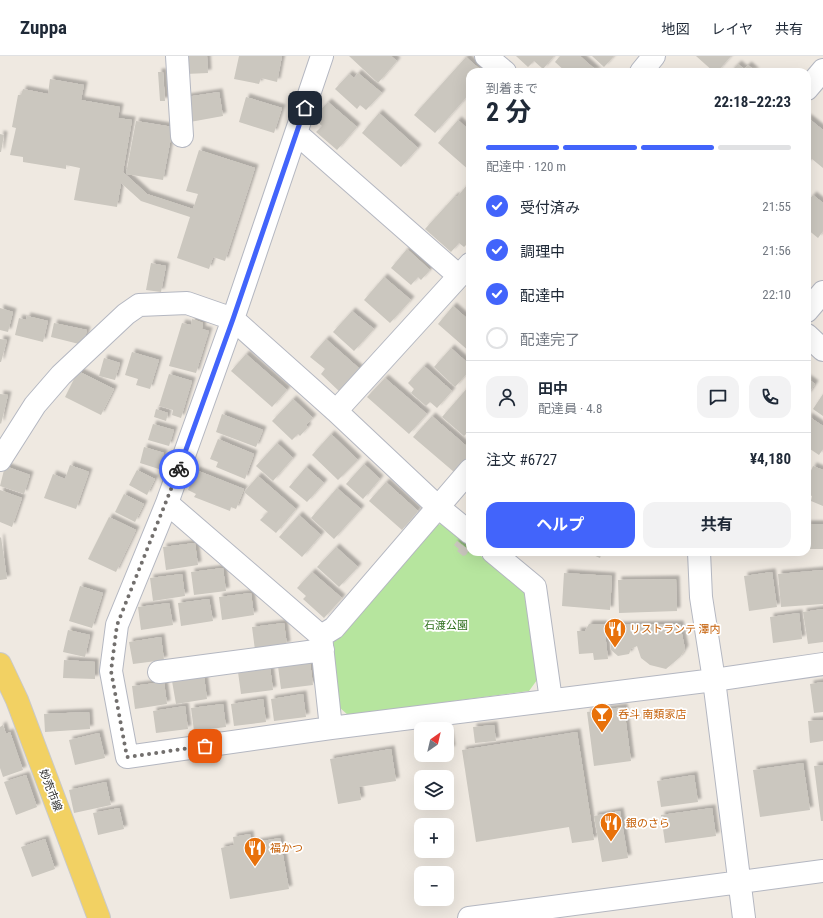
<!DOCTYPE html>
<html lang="ja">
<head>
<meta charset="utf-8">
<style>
  body { margin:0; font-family:"Roboto Condensed","Noto Sans JP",sans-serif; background:#f2f2f3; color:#1f2937; height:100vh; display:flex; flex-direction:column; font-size:15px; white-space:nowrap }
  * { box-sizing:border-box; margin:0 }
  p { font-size:13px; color:#747a83 }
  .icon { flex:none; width:22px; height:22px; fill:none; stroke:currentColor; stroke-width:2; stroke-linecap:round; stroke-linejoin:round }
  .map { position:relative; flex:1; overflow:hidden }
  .sheet { position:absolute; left:466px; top:12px; width:345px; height:488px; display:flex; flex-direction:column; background:#fff; border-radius:12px; box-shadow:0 4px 16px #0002 }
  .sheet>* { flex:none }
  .needle { width:26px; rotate:34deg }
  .tools { position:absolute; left:414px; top:666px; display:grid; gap:8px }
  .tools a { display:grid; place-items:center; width:40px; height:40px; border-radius:8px; background:#fff; box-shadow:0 4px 16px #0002; font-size:20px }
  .pin { position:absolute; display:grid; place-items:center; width:34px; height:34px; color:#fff; margin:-17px; border-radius:8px; box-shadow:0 2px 6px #0006 }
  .courier { position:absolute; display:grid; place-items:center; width:40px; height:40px; margin:-20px; border:3px solid #4264fb; border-radius:50%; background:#fff; color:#222; box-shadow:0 1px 5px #0007 }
  .overview em { font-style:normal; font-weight:700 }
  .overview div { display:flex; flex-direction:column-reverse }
  .overview { display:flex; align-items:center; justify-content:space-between; height:68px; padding:0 20px }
  h1 { font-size:26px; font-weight:700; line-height:30px }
  .bar { display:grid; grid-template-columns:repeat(4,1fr); gap:6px 4px; align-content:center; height:48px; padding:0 20px }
  .bar i { height:5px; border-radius:3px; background:#e0e1e3 }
  .bar .selected { background:#4264fb }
  .bar p { grid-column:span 4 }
  .line { display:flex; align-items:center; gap:10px; padding:0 20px; border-top:1px solid #e0e1e3 }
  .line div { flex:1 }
  .round { display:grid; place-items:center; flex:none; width:42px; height:42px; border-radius:12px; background:#f2f2f3 }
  ol { padding:0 20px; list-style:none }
  li { display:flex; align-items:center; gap:12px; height:44px }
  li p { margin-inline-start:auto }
  li .icon { padding:4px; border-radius:50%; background:#4264fb; color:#fff; stroke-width:4 }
  li:last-child { color:#747a83 }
  li i { width:22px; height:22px; border:2px solid #e0e1e3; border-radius:50% }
  .button { display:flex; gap:8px; margin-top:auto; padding:8px 20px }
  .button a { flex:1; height:46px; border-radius:12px; background:#4264fb; color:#fff; font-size:16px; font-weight:700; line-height:46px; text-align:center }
  .button a+a { background:#f2f2f3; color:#1f2937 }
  header { display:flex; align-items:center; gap:24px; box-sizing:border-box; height:56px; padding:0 20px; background:#fff; border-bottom:1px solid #e0e1e3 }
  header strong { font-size:19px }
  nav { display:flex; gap:22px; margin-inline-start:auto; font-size:14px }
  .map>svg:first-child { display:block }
  .green { fill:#b6e59e }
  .building { fill:#cbc7bf; filter:url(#shadow) }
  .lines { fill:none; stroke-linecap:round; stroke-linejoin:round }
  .minor-casing { stroke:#b4b7c1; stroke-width:24 }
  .major-casing { stroke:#c9c9c9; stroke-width:24 }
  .minor { stroke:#fff; stroke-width:22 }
  .major { stroke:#f2d163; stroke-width:22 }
  .done { stroke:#726f6d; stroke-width:4; stroke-dasharray:0 7.2 }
  .route { stroke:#4264fb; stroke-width:5 }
  .labels { text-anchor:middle; stroke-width:3.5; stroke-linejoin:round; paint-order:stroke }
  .park-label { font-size:11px; fill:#2c6e1b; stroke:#fff }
  .food-label { font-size:11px; fill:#c56008; stroke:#fff; text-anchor:start }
  .street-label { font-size:11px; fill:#2e2e2e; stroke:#fff }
</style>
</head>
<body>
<header>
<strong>Zuppa</strong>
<nav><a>地図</a><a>レイヤ</a><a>共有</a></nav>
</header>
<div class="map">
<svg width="823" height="862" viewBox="0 0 823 862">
  <defs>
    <filter id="shadow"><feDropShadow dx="3.5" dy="-3.5" stdDeviation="1" flood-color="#0004"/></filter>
  </defs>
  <rect width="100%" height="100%" fill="#efe9e1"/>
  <!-- green -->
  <path class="green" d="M441,468L470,491V496H476L524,535L537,624L529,635L348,659L339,651L332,587L431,470Z"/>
  <!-- building -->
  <path class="building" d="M186,0H207L208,17L186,18Z
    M239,0H282L277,26L261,22L259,28L234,23Z
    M349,0H391L397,5L378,27Z
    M516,0H554L543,13L534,5L528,11Z
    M560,0H580L598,16H566L555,6Z
    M592,0H614L604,11Z
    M696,0H731L717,16H714Z
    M466,1L483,16H470V37L435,77L414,59Z
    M738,8L744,13L748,9L756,16H730Z
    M158,16H163L165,45H160Z
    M358,17L382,37L366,54L360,49L357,53L335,33L349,18L354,22Z
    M50,23L84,29L81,44L120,51L118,62L132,64L123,116L147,138L193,153L198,138L186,135L199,94L255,112L225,205L213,201L209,213L177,202L190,161L141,145L121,127L117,151L74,144L80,112L66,109V113L23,106V101L10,99L16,72L12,71L18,39H21L23,33L48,38Z
    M219,36L223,60L190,66L186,41Z
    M246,41L282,52L274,77L239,66Z
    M328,46L357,71L337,94L316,76L322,70L313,62Z
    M379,57L418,92L401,111L362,77Z
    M807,61L823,74V112L812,103L807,108Z
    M458,64L470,75V115L438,87Z
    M136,65L173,71L163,124L126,118Z
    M0,78L4,79L1,96H0Z
    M468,128L470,130V185L464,191L459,187L451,196L425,173L455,140L457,141Z
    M813,139L823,147V175L818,182L807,173L809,166L807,164V146Z
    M407,193L430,214L421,224L418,221L411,229L391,212Z
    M151,207L166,210L161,236L146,234Z
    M384,221L411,244L390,267L364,244Z
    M453,250L470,265V296L438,268Z
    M0,252L13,256L8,276L0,274Z
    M352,255L374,273L354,295L333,276Z
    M27,260L48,265L43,286L15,279L19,262L26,264Z
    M192,263L203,267L202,273L209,275L196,317L169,310L182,267L191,269Z
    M54,267L87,274L83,289L51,281Z
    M0,283L7,284L1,306H0Z
    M326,283L361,314L341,337L321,318L325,313L310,301Z
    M451,292L470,309V314L455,331L434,311Z
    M132,296L159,304L150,333L136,329L138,323L125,319Z
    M246,298L287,334L272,351L231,315Z
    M104,302L120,307L115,324L99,320Z
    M424,310L452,335L437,352L430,346L426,350L411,337L414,333L408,327Z
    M78,315L114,333L101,359L65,341Z
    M169,318L192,325L181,362L172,359L173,354L159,350Z
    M385,322L427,358L409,378L367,341Z
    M807,322L815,328L807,340Z
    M470,329V374L464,380L442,361Z
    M0,338L8,339L1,368L0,367Z
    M823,338V360L813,353Z
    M293,343L313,362L306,369L308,371L300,380L298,378L292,384L272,365Z
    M156,353L168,357L166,365L154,361Z
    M222,358L263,374L256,391L216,376Z
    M432,360L470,393V398L454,416L413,381Z
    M808,360L823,370V393L819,399L807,391Z
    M153,368L174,374L169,390L148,384Z
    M331,378L358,404L338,424L312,399Z
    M218,383L254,398L245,423L216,411L218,406L210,403Z
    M277,387L293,402L273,425L256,410Z
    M144,391L164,397L159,413L140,407Z
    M364,408L380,423L363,443L346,428Z
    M70,409L89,416L76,453L44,442L53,418L65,423Z
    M5,410L30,419L24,438L0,430Z
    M813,410L823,414V450L811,445L812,440L807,438V424Z
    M306,411L324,427L307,446L289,431Z
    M137,414L155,423L147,439L129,429Z
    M196,414L244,433L236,453L231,451L230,455L194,441L196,438L188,434Z
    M258,420L296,453L276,477L260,464L268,456L244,436Z
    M386,426L418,455L402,474L369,445Z
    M337,432L361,453L334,483L311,462Z
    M0,434L22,442L12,471L0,466Z
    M124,438L144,448L135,466L115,456Z
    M299,459L321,479L302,501L279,481Z
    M109,461L136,474L116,516L88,503Z
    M807,468H823V493H807Z
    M1,481L7,523L0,524V482Z
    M457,485L469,494L466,499L463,500L457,495L459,493L454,489Z
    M195,487L198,509L166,514L163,491Z
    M336,491L358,511L339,531L317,511Z
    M586,496H602L600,502Z
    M223,512L226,535L194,539L191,516Z
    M823,514V548L781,551L778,518Z
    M312,516L342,542L324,562L303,543L306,540L297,532Z
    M772,516L777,551L749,555L744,520Z
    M564,517L612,520L610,554L562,550Z
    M182,518L185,540L153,545L150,522Z
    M676,523L677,555L619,557L618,524Z
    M80,530L103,537L92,572L69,565Z
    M251,537L254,559L222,564L219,541Z
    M209,543L213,565L181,570L178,547Z
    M169,547L173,569L141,574L138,551Z
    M823,553V586L808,588L803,556Z
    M799,557L802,583L773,587L770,561Z
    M284,567L287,589L255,594L252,571Z
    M589,568H604L608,603L594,604L593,597L579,598L577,575H585Z
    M680,568L685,593L680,601L666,613L650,609L641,602L637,590L631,593L629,598L618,600L611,594L609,569Z
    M68,574L90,579L85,601L63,596Z
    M161,581L164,604L133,608L129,586Z
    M64,604L95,606V623L63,622Z
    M310,606L313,629L281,633L278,610Z
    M270,611L273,634L241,638L238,616Z
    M204,620L207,643L176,648L172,625Z
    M164,626L167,648L135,653L132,630Z
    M823,626V656L814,657L810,628Z
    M303,638L306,661L274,665L271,643Z
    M263,643L266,666L234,670L231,648Z
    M223,648L226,671L194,675L191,652Z
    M185,650L188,673L156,677L153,655Z
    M624,651L631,705L594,710L587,656Z
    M89,656L90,673L45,676L44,658Z
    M823,664V685L810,687L808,665Z
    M3,669L6,678L10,676L23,714L3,721L0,712V671Z
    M494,669L496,685L475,687L473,671Z
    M447,675H449L452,693L447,694Z
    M577,676L594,784L572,787L569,771L476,786L462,694Z
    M99,677L105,702L75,709L69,684Z
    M391,693L396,725L359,731L361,744L338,748L330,703Z
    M803,707L810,754L760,761L753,714Z
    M823,709V765H821L814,710Z
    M26,719L37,751L16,759L4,726Z
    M694,719L698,746L661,751L657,725Z
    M106,726L111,749L74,757L69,734Z
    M119,752L124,773L98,779L93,757Z
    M712,752L716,780L665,787L661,759Z
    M620,755L628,802L602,806L594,760Z
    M250,778L251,787L280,782L289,833L230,843L221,792L234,789L233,781Z
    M45,783L55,813L32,821L21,791Z"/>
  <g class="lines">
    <!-- minor casing -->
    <g class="minor-casing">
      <path id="minor" d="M177,0L182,80
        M322,0L233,263L167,447L117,569L111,615L127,701L331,672L714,624L823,608
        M486,0L505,16
        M641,16L654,0
        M807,33L823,14
        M296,77L459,220
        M807,255L823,236
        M807,279L823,294
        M336,355L470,208
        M0,404L35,349L61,319L126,258L139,249L187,247L233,263L336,355L437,450L470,477
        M167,447L321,580L331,672
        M493,496L535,531L551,644
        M699,496L701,541L714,624L744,862
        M321,580L334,572L470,414
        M159,616L323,594
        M469,862L823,815"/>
    </g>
    <!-- major casing -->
    <g class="major-casing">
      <path id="major" d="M0,608L17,644L99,862"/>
    </g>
    <!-- minor -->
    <use href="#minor" class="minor"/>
    <!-- major -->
    <use href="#major" class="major"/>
  </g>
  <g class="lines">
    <!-- done -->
    <path class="done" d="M179,413L117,569L111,615L127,701L205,690"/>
    <!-- route -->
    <path class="route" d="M179,413L233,263L305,52"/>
  </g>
  <!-- icons -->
  <defs>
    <g id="restaurant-pin" transform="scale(1.15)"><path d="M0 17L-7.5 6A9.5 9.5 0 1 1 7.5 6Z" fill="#e8710a" stroke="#fff"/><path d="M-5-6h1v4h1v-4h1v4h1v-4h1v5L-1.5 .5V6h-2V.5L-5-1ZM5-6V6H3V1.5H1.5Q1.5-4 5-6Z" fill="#fff"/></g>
    <g id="bar-pin" transform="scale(1.15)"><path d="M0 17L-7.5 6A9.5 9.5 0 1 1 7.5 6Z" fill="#e8710a" stroke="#fff"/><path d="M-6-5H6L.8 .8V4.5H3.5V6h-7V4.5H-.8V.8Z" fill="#fff"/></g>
  </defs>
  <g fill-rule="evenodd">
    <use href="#restaurant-pin" x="615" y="573"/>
    <use href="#bar-pin" x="602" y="658"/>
    <use href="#restaurant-pin" x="611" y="767"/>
    <use href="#restaurant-pin" x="255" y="792"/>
  </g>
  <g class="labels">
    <!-- park labels -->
    <g class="park-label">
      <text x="446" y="573">石渡公園</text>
    </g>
    <!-- food labels -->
    <g class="food-label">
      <text x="630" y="577">リストランテ 澤内</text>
      <text x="618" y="662">呑斗 南類家店</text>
      <text x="626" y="771">銀のさら</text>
      <text x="270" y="796">福かつ</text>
    </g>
    <!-- street labels -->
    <g class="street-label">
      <text transform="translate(51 734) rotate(69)" y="4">妙売市線</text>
    </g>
  </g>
</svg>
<div class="tools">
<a><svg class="needle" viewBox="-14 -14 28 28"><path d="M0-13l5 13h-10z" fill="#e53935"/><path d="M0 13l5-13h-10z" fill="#747a83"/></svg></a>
<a><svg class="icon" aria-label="layers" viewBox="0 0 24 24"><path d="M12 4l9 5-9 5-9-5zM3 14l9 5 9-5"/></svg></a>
<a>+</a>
<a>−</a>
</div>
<div class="pin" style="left:205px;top:690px;background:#ea580c"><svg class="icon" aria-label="bag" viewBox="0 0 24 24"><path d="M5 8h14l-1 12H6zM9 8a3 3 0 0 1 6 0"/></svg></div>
<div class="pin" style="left:305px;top:52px;background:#1f2937"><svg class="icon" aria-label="home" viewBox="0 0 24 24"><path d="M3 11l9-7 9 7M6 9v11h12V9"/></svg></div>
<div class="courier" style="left:179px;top:413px"><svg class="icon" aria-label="bike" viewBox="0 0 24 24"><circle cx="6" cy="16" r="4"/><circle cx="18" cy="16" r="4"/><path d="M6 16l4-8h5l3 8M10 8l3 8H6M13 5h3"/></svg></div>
<section class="sheet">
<div class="overview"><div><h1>2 分</h1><p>到着まで</p></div><em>22:18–22:23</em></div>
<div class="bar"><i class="selected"></i><i class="selected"></i><i class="selected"></i><i></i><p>配達中 · 120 m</p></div>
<ol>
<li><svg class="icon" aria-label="check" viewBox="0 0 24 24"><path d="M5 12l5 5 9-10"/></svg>受付済み<p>21:55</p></li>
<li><svg class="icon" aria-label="check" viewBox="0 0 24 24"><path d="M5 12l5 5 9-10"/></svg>調理中<p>21:56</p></li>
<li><svg class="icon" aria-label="check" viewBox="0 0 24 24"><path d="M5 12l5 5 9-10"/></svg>配達中<p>22:10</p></li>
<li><i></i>配達完了</li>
</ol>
<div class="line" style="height:72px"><a class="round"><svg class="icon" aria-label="person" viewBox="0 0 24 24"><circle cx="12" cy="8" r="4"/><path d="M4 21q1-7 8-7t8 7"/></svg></a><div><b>田中</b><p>配達員 · 4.8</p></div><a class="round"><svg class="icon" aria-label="chat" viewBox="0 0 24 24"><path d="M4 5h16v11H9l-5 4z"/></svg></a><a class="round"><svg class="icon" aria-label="phone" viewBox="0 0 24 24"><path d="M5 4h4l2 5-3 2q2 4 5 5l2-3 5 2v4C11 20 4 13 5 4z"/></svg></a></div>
<div class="line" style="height:52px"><div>注文 #6727</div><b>¥4,180</b></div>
<div class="button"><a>ヘルプ</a><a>共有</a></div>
</section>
</div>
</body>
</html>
